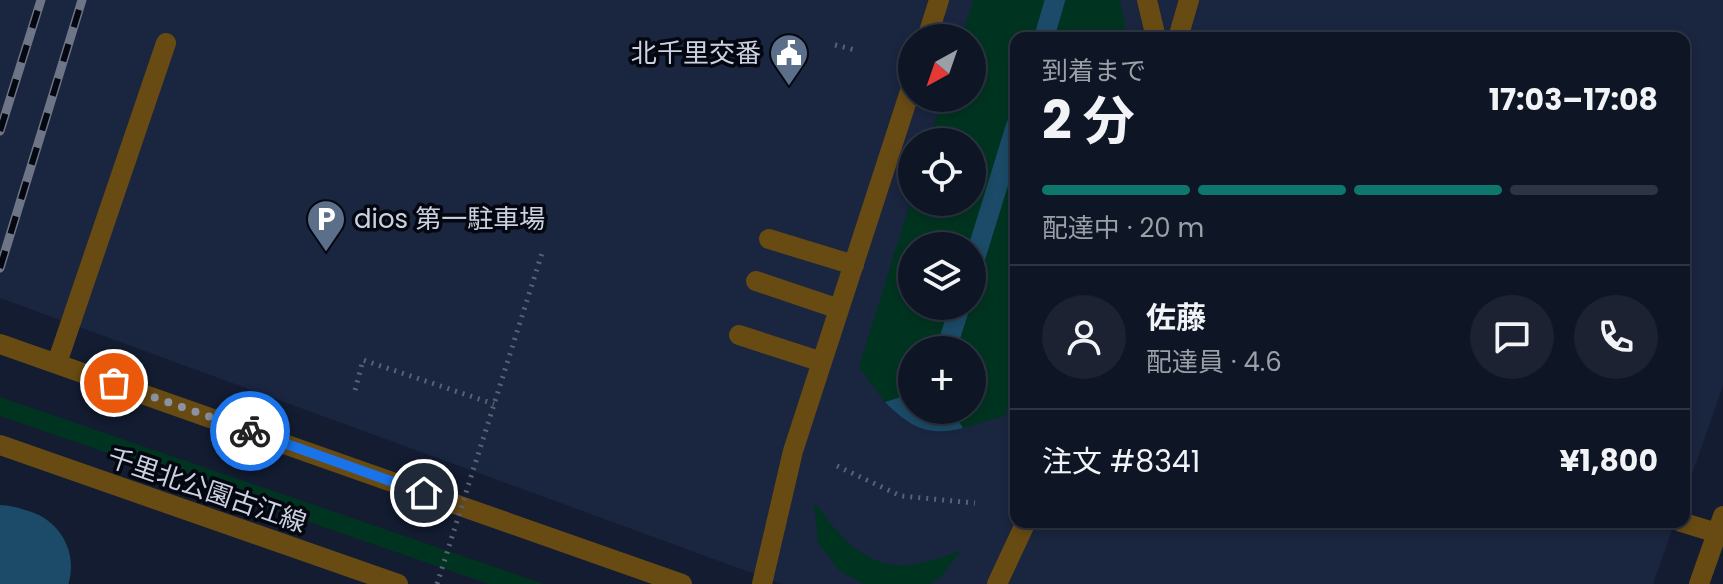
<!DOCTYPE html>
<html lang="ja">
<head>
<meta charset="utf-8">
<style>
  body { margin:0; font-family:Poppins,"Noto Sans JP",sans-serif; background:#1c2232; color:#f1f3f6; height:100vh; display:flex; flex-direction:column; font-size:30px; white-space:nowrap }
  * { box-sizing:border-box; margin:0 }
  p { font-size:26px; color:#9b9fa7 }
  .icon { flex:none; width:44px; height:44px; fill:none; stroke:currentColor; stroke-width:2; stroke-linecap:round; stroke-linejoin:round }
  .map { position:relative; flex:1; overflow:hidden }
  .panel { position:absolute; left:1010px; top:32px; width:680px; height:496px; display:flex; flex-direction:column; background:#0e1525; border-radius:16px; box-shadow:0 4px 12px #0003,0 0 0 2px #2e3442 }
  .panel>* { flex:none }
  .needle { width:52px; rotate:220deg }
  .controls { position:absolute; left:898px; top:24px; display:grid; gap:16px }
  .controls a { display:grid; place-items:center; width:88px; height:88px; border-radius:50%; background:#0e1525; box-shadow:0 4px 12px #0003,0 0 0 2px #2e3442; font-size:40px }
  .pin { position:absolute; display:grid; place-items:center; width:68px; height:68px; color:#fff; margin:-34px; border:4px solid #fff; border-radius:50%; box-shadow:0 2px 8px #0007 }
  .courier { position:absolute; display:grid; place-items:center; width:80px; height:80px; margin:-40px; border:6px solid #1a73e8; border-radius:50%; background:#fff; color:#222; box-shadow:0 2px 10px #0007 }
  .head em { font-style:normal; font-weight:700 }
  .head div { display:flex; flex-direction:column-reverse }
  .head { display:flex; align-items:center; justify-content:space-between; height:136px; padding:0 32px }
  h1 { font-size:52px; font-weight:700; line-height:60px }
  .bar { display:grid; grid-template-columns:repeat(4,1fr); gap:12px 8px; align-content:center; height:96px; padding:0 32px }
  .bar i { height:10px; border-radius:6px; background:#2e3442 }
  .bar .current { background:#0f766e }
  .bar p { grid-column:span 4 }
  .line { display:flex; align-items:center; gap:20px; padding:0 32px; border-top:2px solid #2e3442 }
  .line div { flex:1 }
  .round { display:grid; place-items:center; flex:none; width:84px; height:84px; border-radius:42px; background:#1c2232 }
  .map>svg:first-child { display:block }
  .built { fill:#1a253f; fill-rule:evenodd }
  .green { fill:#003420; fill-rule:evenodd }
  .water { fill:#1b4b68 }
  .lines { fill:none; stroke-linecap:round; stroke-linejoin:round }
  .stream { stroke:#1b4b68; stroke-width:20 }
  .river { stroke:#1b4b68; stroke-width:116 }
  .path { stroke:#596174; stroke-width:5; stroke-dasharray:2 6; stroke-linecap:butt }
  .minor { stroke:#684b13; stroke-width:20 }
  .rail-casing { stroke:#6e7587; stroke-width:9 }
  .rail { stroke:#040710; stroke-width:6; stroke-dasharray:18; stroke-linecap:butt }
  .path-bridge { stroke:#596174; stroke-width:5; stroke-dasharray:2 6; stroke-linecap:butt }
  .done { stroke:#8b92a3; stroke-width:8; stroke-dasharray:0 14.4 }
  .route { stroke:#1a73e8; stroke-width:10 }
  .labels { text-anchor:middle; stroke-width:7; stroke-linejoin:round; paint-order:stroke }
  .poi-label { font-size:26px; fill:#cbd1e0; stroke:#040710; text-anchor:end }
  .street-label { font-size:26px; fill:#cbd1e0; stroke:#040710 }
</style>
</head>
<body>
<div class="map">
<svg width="1723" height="584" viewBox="0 0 1723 584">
  <rect width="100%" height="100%" fill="#131c31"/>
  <!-- built -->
  <path class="built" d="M0,0H1723V386L1684,497V38H1016V522H1675L1653,584H782L0,298ZM912,38H972V98H912ZM912,142H972V202H912ZM912,246H972V306H912ZM912,350H972V410H912Z"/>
  <!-- green -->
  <path class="green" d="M973,0H1120L1125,24L1121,38H1016V381L1005,416L963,428L952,410H972V350H912V390L908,395L885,402L859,367L912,197V202H972V142H929L943,98H972V38H962ZM912,246H972V306H912Z
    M0,397L544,584H489L0,416Z
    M814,502C860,564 887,581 961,550L940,579L929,584H864L840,571L818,543Z"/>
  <!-- water -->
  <path class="water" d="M912,390V410H952L963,428C928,437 910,427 885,402L908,395Z"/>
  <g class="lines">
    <!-- stream -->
    <path class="stream" d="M1044,38L1055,0
      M972,268L1016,126
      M946,350L960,306"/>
    <!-- river -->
    <path class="river" d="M0,563L13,567"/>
    <!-- path -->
    <path class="path" d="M835,45L855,50
      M355,390L363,360L494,404
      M837,466L901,496L975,503"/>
    <!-- minor -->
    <path class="minor" d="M1147,0L1156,38
      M927,38L939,0
      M1178,38L1189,0
      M769,239L854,265
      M756,281L839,309
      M739,335L822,362
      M0,344L682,584
      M57,363L166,43
      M0,445L398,584
      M1681,522L1717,533
      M762,584L793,451L912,85
      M997,584L1026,522
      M1699,584L1723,516"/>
    <!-- rail casing -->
    <g class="rail-casing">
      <path id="rail" d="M0,131L41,0
        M0,268L82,0"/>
    </g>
    <!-- rail -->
    <use href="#rail" class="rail"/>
    <!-- path-bridge -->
    <path class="path-bridge" d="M437,584L543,250"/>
  </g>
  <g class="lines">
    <!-- done -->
    <path class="done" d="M114,383L250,431"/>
    <!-- route -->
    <path class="route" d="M250,431L424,493"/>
  </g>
  <!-- icons -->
  <defs>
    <g id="civic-pin" transform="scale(2)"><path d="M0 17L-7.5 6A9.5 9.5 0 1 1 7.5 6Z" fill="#5c6f8a" stroke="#040710"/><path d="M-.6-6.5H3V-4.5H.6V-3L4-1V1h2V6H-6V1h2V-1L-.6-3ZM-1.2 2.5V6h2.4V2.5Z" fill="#fff"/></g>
    <g id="parking-pin" transform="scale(2)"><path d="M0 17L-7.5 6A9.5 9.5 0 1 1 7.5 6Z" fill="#5c6f8a" stroke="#040710"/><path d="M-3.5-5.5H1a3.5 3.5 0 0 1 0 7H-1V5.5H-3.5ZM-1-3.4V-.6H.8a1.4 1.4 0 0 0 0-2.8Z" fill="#fff"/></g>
  </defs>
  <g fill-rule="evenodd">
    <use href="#civic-pin" x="789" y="53"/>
    <use href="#parking-pin" x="326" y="219"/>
  </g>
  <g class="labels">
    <!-- poi labels -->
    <g class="poi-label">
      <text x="761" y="62">北千里交番</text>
      <text x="354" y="228" text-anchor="start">dios 第一駐車場</text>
    </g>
    <!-- street labels -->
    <g class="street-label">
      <text transform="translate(207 490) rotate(19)" y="9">千里北公園古江線</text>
    </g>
  </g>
</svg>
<div class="controls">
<a><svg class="needle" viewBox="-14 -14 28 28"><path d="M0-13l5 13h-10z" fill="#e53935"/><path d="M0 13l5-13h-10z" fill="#9b9fa7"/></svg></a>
<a><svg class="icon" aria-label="locate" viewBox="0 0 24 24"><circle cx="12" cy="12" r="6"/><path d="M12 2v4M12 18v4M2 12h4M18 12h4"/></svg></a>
<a><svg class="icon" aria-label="layers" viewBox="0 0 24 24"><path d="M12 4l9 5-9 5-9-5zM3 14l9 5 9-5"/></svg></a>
<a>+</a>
</div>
<div class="pin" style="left:114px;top:383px;background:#ea580c"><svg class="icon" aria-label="bag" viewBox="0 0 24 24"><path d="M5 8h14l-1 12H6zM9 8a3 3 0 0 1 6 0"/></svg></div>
<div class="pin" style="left:424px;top:493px;background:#1f2937"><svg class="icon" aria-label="home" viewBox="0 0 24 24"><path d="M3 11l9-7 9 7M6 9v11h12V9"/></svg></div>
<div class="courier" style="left:250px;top:431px"><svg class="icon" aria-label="bike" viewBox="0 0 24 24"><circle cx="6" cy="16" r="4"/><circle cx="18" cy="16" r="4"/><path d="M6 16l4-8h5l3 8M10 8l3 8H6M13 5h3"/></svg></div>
<section class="panel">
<div class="head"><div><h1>2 分</h1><p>到着まで</p></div><em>17:03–17:08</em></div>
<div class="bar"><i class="current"></i><i class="current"></i><i class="current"></i><i></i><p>配達中 · 20 m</p></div>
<div class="line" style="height:144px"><a class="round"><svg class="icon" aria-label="person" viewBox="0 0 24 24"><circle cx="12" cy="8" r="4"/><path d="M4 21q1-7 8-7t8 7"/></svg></a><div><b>佐藤</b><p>配達員 · 4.6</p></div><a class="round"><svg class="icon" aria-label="chat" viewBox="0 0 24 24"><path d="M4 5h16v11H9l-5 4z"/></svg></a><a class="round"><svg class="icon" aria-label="phone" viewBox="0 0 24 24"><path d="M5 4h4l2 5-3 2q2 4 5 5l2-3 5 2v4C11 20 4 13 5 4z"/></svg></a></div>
<div class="line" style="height:104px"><div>注文 #8341</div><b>¥1,800</b></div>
</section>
</div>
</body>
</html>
